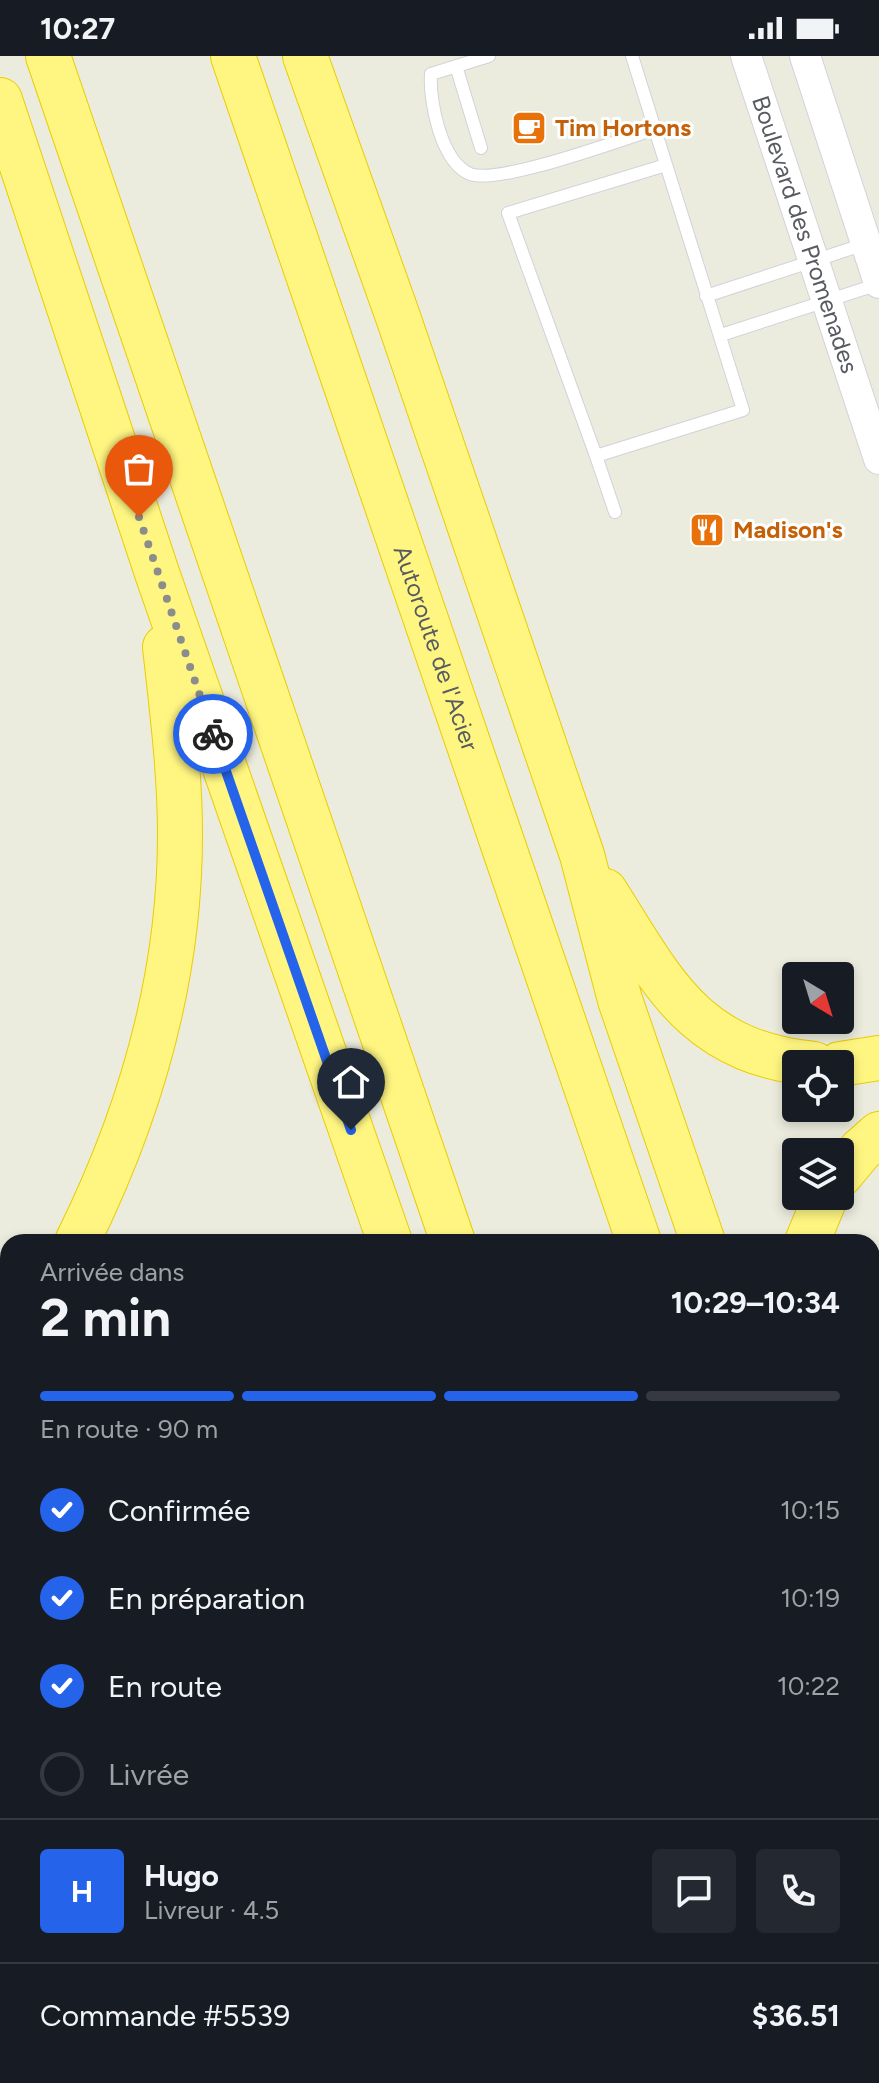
<!DOCTYPE html>
<html lang="fr">
<head>
<meta charset="utf-8">
<style>
  body { margin:0; font-family:Figtree,sans-serif; background:#242831; color:#f1f3f6; height:100vh; display:flex; flex-direction:column; font-size:30px; white-space:nowrap }
  * { box-sizing:border-box; margin:0 }
  p { font-size:26px; color:#9ea1a6 }
  .icon { flex:none; width:44px; height:44px; fill:none; stroke:currentColor; stroke-width:2; stroke-linecap:round; stroke-linejoin:round }
  .map { position:relative; flex:1; overflow:hidden }
  .drawer { position:absolute; left:0px; top:1178px; width:880px; height:850px; display:flex; flex-direction:column; background:#171b24; border-radius:24px 24px 0 0; box-shadow:0 4px 12px #0003 }
  .drawer>* { flex:none }
  .needle { width:52px; rotate:142deg }
  .controls { position:absolute; left:782px; top:906px; display:grid; gap:16px }
  .controls a { display:grid; place-items:center; width:72px; height:72px; border-radius:8px; background:#171b24; box-shadow:0 4px 12px #0003; font-size:40px }
  .pin { position:absolute; display:grid; place-items:center; width:68px; height:68px; color:#fff; margin:-82px -34px; border-radius:50% 50% 50% 0; rotate:-45deg; box-shadow:0 0 8px #0007 }
  .pin .icon { rotate:45deg }
  .courier { position:absolute; display:grid; place-items:center; width:80px; height:80px; margin:-40px; border:6px solid #2563eb; border-radius:50%; background:#fff; color:#222; box-shadow:0 2px 10px #0007 }
  .head em { font-style:normal; font-weight:700 }
  .head div { display:flex; flex-direction:column-reverse }
  .head { display:flex; align-items:center; justify-content:space-between; height:136px; padding:0 40px }
  h1 { font-size:52px; font-weight:700; line-height:60px }
  .bar { display:grid; grid-template-columns:repeat(4,1fr); gap:12px 8px; align-content:center; height:96px; padding:0 40px }
  .bar i { height:10px; border-radius:6px; background:#363941 }
  .bar .on { background:#2563eb }
  .bar p { grid-column:span 4 }
  .line { display:flex; align-items:center; gap:20px; padding:0 40px; border-top:2px solid #363941 }
  .line div { flex:1 }
  .round { display:grid; place-items:center; flex:none; width:84px; height:84px; border-radius:8px; background:#242831 }
  ol { padding:0 40px; list-style:none }
  li { display:flex; align-items:center; gap:24px; height:88px }
  li p { margin-inline-start:auto }
  li .icon { padding:8px; border-radius:50%; background:#2563eb; color:#fff; stroke-width:4 }
  li:last-child { color:#9ea1a6 }
  li i { width:44px; height:44px; border:4px solid #363941; border-radius:50% }
  .status { display:flex; justify-content:space-between; align-items:center; height:56px; padding:0 40px; background:#171b24; direction:ltr }
  .status svg { height:22px; fill:currentColor }
  .map>svg:first-child { display:block }
  .lines { fill:none; stroke-linecap:round; stroke-linejoin:round }
  .stream { stroke:#9bc1ff; stroke-width:9 }
  .service-casing { stroke:#d1d2da; stroke-width:14 }
  .tertiary-casing { stroke:#d1d2da; stroke-width:32 }
  .motorway-casing { stroke:#eacc00; stroke-width:46 }
  .service { stroke:#fff; stroke-width:12 }
  .tertiary { stroke:#fff; stroke-width:30 }
  .motorway { stroke:#fff682; stroke-width:44 }
  .done { stroke:#8b8d8d; stroke-width:8; stroke-dasharray:0 14.4 }
  .route { stroke:#2563eb; stroke-width:10 }
  .labels { text-anchor:middle; stroke-width:6; stroke-linejoin:round; paint-order:stroke }
  .food-label { font-size:24px; font-weight:bold; fill:#c56008; stroke:#fff; text-anchor:start }
  .street-label { font-size:24px; fill:#575a61; stroke:#fff }
</style>
</head>
<body>
<div class="status"><b>10:27</b><svg viewBox="0 0 49 12"><path d="M0 12V9h3v3zM5 12V6h3v6zM10 12V3h3v9zM15 12V0h3v12zM26 1h20v11H26zM47 4h2v5h-2z"/></svg></div>
<div class="map">
<svg width="879" height="2027" viewBox="0 0 879 2027">
  <rect width="100%" height="100%" fill="#ececde"/>
  <g class="lines">
    <!-- stream -->
    <path class="stream" d="M0,1562L8,1555
      M0,1979L8,1998
      M17,2020L20,2027
      M569,2020L571,2027"/>
    <!-- service casing -->
    <g class="service-casing">
      <path id="service" d="M489,0L431,18C429,45 441,106 470,118C499,129 620,84 655,73
        M456,10L481,92
        M706,240L865,188
        M721,279L879,228
        M596,400L508,157L666,109
        M615,456L596,400L743,354L632,0"/>
    </g>
    <!-- tertiary casing -->
    <g class="tertiary-casing">
      <g id="tertiary">
        <path id="s1" d="M746,0L879,403"/>
        <path d="M805,0L879,227"/>
      </g>
    </g>
    <!-- motorway casing -->
    <g class="motorway-casing">
      <g id="motorway">
        <path d="M48,0L453,1186"/>
        <path id="s2" d="M233,0L639,1186"/>
        <path d="M305,0L398,261L582,799L620,944L703,1186"/>
        <path d="M0,44L157,517L390,1186"/>
        <path d="M605,835C663,926 693,996 814,1008"/>
        <path d="M840,1008L879,1002"/>
        <path d="M840,1119L861,1094L879,1078"/>
        <path d="M77,1186C140,1059 180,922 180,779C180,716 172,654 165,591"/>
        <path d="M807,1186L826,1140"/>
        <path d="M0,1324L8,1310"/>
        <path d="M0,1474L8,1469"/>
        <path d="M872,1523L879,1543"/>
        <path d="M872,1670L879,1689"/>
        <path d="M872,1859L879,1876"/>
        <path d="M676,2020L679,2027"/>
        <path d="M749,2020L752,2027"/>
      </g>
    </g>
    <!-- service -->
    <use href="#service" class="service"/>
    <!-- tertiary -->
    <use href="#tertiary" class="tertiary"/>
    <!-- motorway -->
    <use href="#motorway" class="motorway"/>
  </g>
  <g class="lines">
    <!-- done -->
    <path class="done" d="M139,461L213,678"/>
    <!-- route -->
    <path class="route" d="M213,678L351,1074"/>
  </g>
  <!-- icons -->
  <defs>
    <g id="cafe-square" transform="scale(1.8)"><rect x="-9" y="-9" width="18" height="18" rx="4" fill="#e8710a" stroke="#fff"/><path d="M-5.5-4.5H6V0H3Q3 3.5 0 3.5H-2.5Q-5.5 3.5-5.5 0ZM3-3.2v2h1.7v-2ZM-6 4.5H4V6H-6Z" fill="#fff"/></g>
    <g id="restaurant-square" transform="scale(1.8)"><rect x="-9" y="-9" width="18" height="18" rx="4" fill="#e8710a" stroke="#fff"/><path d="M-5-6h1v4h1v-4h1v4h1v-4h1v5L-1.5 .5V6h-2V.5L-5-1ZM5-6V6H3V1.5H1.5Q1.5-4 5-6Z" fill="#fff"/></g>
  </defs>
  <g fill-rule="evenodd">
    <use href="#cafe-square" x="529" y="72"/>
    <use href="#restaurant-square" x="707" y="474"/>
  </g>
  <g class="labels">
    <!-- food labels -->
    <g class="food-label">
      <text x="555" y="80">Tim Hortons</text>
      <text x="733" y="482">Madison's</text>
    </g>
    <!-- street labels -->
    <g class="street-label">
      <text dy="8" stroke="none"><textPath href="#s1" startOffset="188">Boulevard des Promenades</textPath></text>
      <text dy="8" stroke="none"><textPath href="#s2" startOffset="626">Autoroute de l'Acier</textPath></text>
    </g>
  </g>
</svg>
<div class="controls">
<a><svg class="needle" viewBox="-14 -14 28 28"><path d="M0-13l5 13h-10z" fill="#e53935"/><path d="M0 13l5-13h-10z" fill="#9ea1a6"/></svg></a>
<a><svg class="icon" aria-label="locate" viewBox="0 0 24 24"><circle cx="12" cy="12" r="6"/><path d="M12 2v4M12 18v4M2 12h4M18 12h4"/></svg></a>
<a><svg class="icon" aria-label="layers" viewBox="0 0 24 24"><path d="M12 4l9 5-9 5-9-5zM3 14l9 5 9-5"/></svg></a>
</div>
<div class="pin" style="left:139px;top:461px;background:#ea580c"><svg class="icon" aria-label="bag" viewBox="0 0 24 24"><path d="M5 8h14l-1 12H6zM9 8a3 3 0 0 1 6 0"/></svg></div>
<div class="pin" style="left:351px;top:1074px;background:#1f2937"><svg class="icon" aria-label="home" viewBox="0 0 24 24"><path d="M3 11l9-7 9 7M6 9v11h12V9"/></svg></div>
<div class="courier" style="left:213px;top:678px"><svg class="icon" aria-label="bike" viewBox="0 0 24 24"><circle cx="6" cy="16" r="4"/><circle cx="18" cy="16" r="4"/><path d="M6 16l4-8h5l3 8M10 8l3 8H6M13 5h3"/></svg></div>
<section class="drawer">
<div class="head"><div><h1>2 min</h1><p>Arrivée dans</p></div><em>10:29–10:34</em></div>
<div class="bar"><i class="on"></i><i class="on"></i><i class="on"></i><i></i><p>En route · 90 m</p></div>
<ol>
<li><svg class="icon" aria-label="check" viewBox="0 0 24 24"><path d="M5 12l5 5 9-10"/></svg>Confirmée<p>10:15</p></li>
<li><svg class="icon" aria-label="check" viewBox="0 0 24 24"><path d="M5 12l5 5 9-10"/></svg>En préparation<p>10:19</p></li>
<li><svg class="icon" aria-label="check" viewBox="0 0 24 24"><path d="M5 12l5 5 9-10"/></svg>En route<p>10:22</p></li>
<li><i></i>Livrée</li>
</ol>
<div class="line" style="height:144px"><b class="round" style="background:#2563eb;color:#fff">H</b><div><b>Hugo</b><p>Livreur · 4.5</p></div><a class="round"><svg class="icon" aria-label="chat" viewBox="0 0 24 24"><path d="M4 5h16v11H9l-5 4z"/></svg></a><a class="round"><svg class="icon" aria-label="phone" viewBox="0 0 24 24"><path d="M5 4h4l2 5-3 2q2 4 5 5l2-3 5 2v4C11 20 4 13 5 4z"/></svg></a></div>
<div class="line" style="height:104px"><div>Commande #5539</div><b>$36.51</b></div>
</section>
</div>
</body>
</html>
